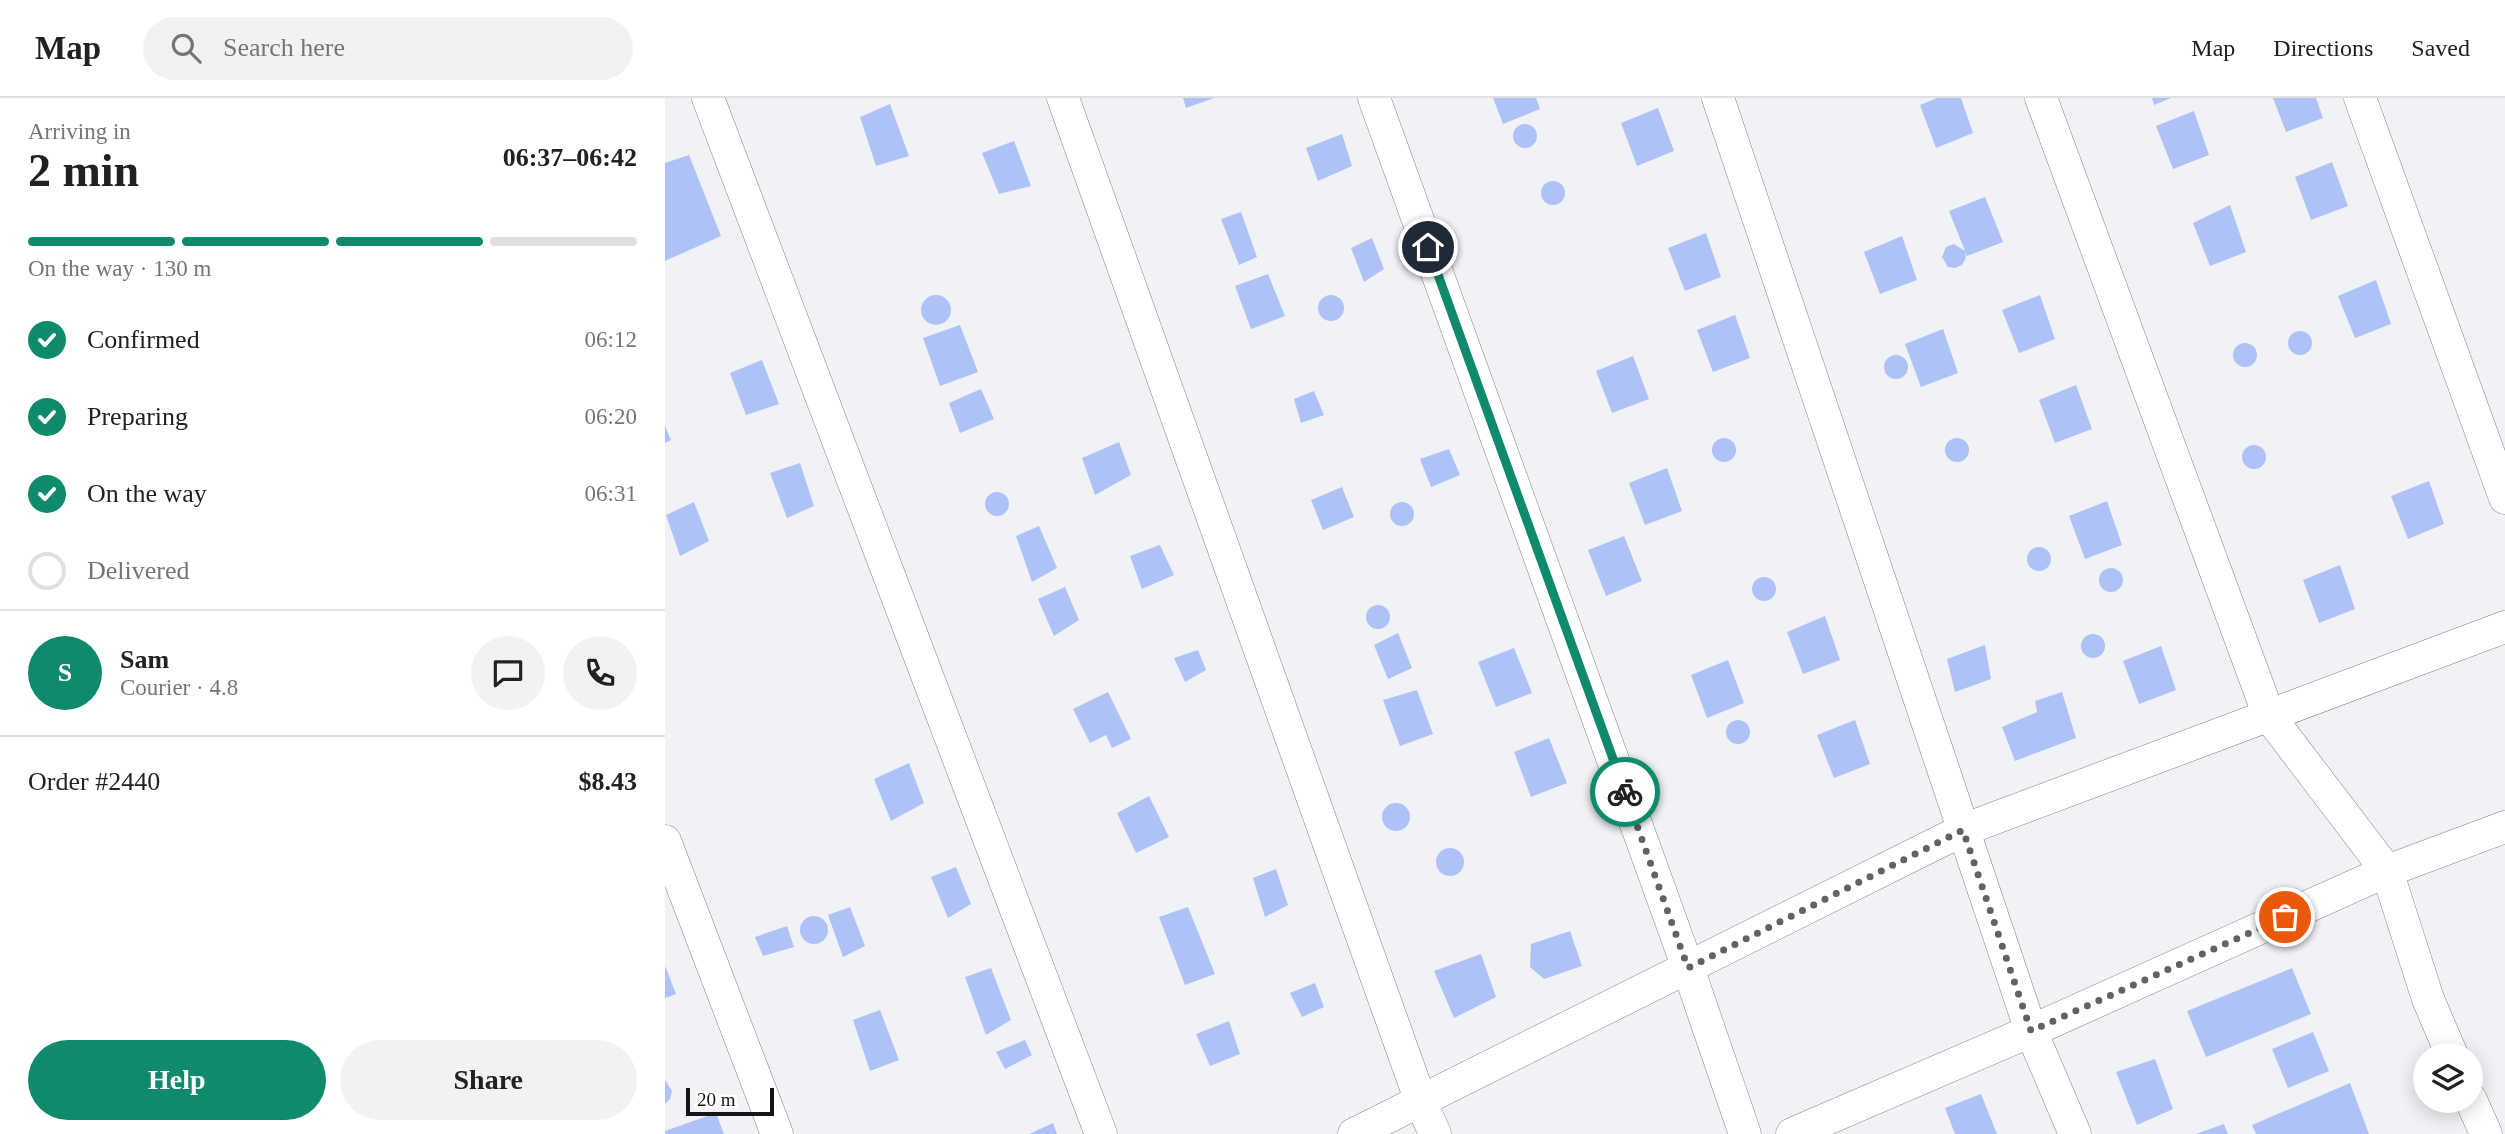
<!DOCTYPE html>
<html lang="en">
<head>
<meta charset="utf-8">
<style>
  body { margin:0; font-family:"Times New Roman",serif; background:#f2f2f2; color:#202124; height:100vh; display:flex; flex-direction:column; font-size:26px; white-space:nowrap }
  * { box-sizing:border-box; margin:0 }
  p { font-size:23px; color:#757577 }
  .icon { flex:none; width:38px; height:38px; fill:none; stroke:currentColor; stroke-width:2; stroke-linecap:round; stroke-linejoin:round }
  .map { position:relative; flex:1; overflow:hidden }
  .sheet { display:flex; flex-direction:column; background:#fff; width:665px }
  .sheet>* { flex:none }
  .buttons { position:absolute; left:1748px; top:945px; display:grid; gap:14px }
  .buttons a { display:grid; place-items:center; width:70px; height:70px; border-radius:50%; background:#fff; box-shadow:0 4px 18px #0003; font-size:35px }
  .scale { position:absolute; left:21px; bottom:18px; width:88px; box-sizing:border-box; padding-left:7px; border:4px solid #141516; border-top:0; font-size:19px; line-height:24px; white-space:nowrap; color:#141516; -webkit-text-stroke:5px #fff; paint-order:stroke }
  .pin { position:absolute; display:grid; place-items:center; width:60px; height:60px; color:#fff; margin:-30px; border:4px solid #fff; border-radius:50%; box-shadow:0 2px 7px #0007 }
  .courier { position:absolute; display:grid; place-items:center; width:70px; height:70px; margin:-35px; border:5px solid #0f8a6c; border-radius:50%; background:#fff; color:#222; box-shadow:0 2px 9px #0007 }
  .overview em { font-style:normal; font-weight:800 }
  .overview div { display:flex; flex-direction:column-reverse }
  .overview { display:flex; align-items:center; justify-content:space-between; height:119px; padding:0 28px }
  h1 { font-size:46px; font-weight:800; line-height:52px }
  .bar { display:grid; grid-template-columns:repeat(4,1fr); gap:10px 7px; align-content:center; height:84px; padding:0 28px }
  .bar i { height:9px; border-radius:5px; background:#e0e0e0 }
  .bar .selected { background:#0f8a6c }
  .bar p { grid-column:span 4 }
  .line { display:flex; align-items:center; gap:18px; padding:0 28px; border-top:2px solid #e0e0e0 }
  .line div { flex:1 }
  .round { display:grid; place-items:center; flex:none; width:74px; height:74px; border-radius:37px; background:#f2f2f2 }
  ol { padding:0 28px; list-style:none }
  li { display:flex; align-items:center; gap:21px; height:77px }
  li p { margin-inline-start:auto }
  li .icon { padding:7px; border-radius:50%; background:#0f8a6c; color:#fff; stroke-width:4 }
  li:last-child { color:#757577 }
  li i { width:38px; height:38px; border:4px solid #e0e0e0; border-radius:50% }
  .button { display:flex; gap:14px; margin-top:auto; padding:14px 28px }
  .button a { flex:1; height:80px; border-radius:42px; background:#0f8a6c; color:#fff; font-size:28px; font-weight:800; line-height:80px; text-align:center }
  .button a+a { background:#f2f2f2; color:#202124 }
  header { display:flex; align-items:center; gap:42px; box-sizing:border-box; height:98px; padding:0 35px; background:#fff; border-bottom:2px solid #e0e0e0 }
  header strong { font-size:33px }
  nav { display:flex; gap:38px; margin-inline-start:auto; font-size:24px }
  .search { width:490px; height:63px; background:#f2f2f2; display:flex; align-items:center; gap:18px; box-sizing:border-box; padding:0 24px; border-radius:38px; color:#757577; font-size:26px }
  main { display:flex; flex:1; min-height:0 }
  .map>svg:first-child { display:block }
  .building { fill:#afc2f7 }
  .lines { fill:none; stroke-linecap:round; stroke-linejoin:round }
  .street-casing { stroke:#828387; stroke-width:33 }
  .street { stroke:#fff; stroke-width:32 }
  .done { stroke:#616264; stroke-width:7; stroke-dasharray:0 12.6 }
  .route { stroke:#0f8a6c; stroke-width:9 }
</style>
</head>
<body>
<header>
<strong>Map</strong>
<div class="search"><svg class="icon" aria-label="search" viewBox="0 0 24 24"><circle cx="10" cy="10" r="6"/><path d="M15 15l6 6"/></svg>Search here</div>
<nav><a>Map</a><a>Directions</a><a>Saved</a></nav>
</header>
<main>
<section class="sheet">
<div class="overview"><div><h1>2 min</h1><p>Arriving in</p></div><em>06:37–06:42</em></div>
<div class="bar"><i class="selected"></i><i class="selected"></i><i class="selected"></i><i></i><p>On the way · 130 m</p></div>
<ol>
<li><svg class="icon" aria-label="check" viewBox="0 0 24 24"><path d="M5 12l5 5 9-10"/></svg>Confirmed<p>06:12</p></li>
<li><svg class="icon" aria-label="check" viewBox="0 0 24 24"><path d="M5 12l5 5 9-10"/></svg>Preparing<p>06:20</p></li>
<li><svg class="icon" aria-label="check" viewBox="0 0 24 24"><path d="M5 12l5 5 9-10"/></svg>On the way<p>06:31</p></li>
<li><i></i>Delivered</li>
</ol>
<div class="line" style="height:126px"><b class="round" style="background:#0f8a6c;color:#fff">S</b><div><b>Sam</b><p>Courier · 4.8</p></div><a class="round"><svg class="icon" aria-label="chat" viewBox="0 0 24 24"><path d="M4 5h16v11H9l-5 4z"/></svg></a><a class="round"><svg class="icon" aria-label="phone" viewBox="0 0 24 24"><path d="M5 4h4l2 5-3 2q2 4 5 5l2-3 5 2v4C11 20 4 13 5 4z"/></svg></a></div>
<div class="line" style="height:91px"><div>Order #2440</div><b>$8.43</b></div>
<div class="button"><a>Help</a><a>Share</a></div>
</section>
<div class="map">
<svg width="1840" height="1036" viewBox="0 0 1840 1036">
  <rect width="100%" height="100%" fill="#f0f2f6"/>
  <!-- building -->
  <path class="building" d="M518,0H549L521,10Z
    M828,0H871L875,11L838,26Z
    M1272,0H1296L1308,35L1271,50L1255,7Z
    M1487,0H1506L1489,7Z
    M1608,0H1651L1658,20L1621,34Z
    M225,6L244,58L211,68L195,19Z
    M993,10L1009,53L972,68L956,25Z
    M1529,13L1544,57L1508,71L1491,28Z
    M848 38a12 12 0 1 1 24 0a12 12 0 1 1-24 0Z
    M677,36L687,68L653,83L641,50Z
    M349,43L366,88L334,96L317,55Z
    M24,57L56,138L0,163V65Z
    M1667,64L1683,108L1646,122L1630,79Z
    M876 95a12 12 0 1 1 24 0a12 12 0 1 1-24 0Z
    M1320,99L1338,144L1302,158L1300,154L1301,160L1297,167L1290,170L1283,169L1277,159L1281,149L1289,146L1300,153L1284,113Z
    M1565,107L1581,154L1545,168L1528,125Z
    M576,114L592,159L574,167L556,121Z
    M1041,135L1056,179L1020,193L1003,150Z
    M1237,138L1252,182L1215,196L1199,154Z
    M707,140L719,171L699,184L686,150Z
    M603,176L620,218L586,231L570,188Z
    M1711,182L1726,226L1690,240L1673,198Z
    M256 212a15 15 0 1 1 30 0a15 15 0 1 1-30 0Z
    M1375,197L1390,241L1354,255L1337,212Z
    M653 210a13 13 0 1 1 26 0a13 13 0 1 1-26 0Z
    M1070,217L1085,260L1048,274L1032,232Z
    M295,227L313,274L275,288L258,240Z
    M1278,231L1293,275L1256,289L1240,246Z
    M1623 245a12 12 0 1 1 24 0a12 12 0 1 1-24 0Z
    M1568 257a12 12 0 1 1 24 0a12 12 0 1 1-24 0Z
    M1219 269a12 12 0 1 1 24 0a12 12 0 1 1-24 0Z
    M968,258L984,301L947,315L931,273Z
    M97,262L114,306L81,317L65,275Z
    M1411,287L1427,331L1390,345L1374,302Z
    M316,291L329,321L295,335L284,305Z
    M649,293L659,317L636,325L629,301Z
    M0,328L6,342L0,345Z
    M1280 352a12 12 0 1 1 24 0a12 12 0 1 1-24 0Z
    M1047 352a12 12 0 1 1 24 0a12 12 0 1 1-24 0Z
    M454,344L466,377L430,397L417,360Z
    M1577 359a12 12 0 1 1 24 0a12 12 0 1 1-24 0Z
    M784,351L795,377L766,389L755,361Z
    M135,365L149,408L122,420L105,375Z
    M1002,370L1017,413L980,427L964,385Z
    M1764,383L1779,426L1743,441L1726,398Z
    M677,389L689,419L658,432L646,402Z
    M320 406a12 12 0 1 1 24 0a12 12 0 1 1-24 0Z
    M1442,403L1457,447L1420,461L1404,418Z
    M725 416a12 12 0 1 1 24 0a12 12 0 1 1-24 0Z
    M29,404L44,443L15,458L1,417Z
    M374,428L392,470L367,484L351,438Z
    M959,438L977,483L941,498L923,452Z
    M495,447L509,477L477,491L465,458Z
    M1362 461a12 12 0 1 1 24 0a12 12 0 1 1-24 0Z
    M1675,467L1690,511L1654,525L1638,482Z
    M1434 482a12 12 0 1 1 24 0a12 12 0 1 1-24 0Z
    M1087 491a12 12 0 1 1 24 0a12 12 0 1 1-24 0Z
    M400,489L414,522L389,538L373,501Z
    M701 519a12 12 0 1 1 24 0a12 12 0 1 1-24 0Z
    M1160,518L1175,562L1138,576L1122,534Z
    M733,535L747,570L723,581L709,547Z
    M1416 548a12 12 0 1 1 24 0a12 12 0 1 1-24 0Z
    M1320,547L1326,581L1290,594L1282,561Z
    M1496,548L1511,592L1474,606L1458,563Z
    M849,550L867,595L831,609L813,564Z
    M533,552L541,572L520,584L509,560Z
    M1063,562L1079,605L1042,620L1026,577Z
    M752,592L768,636L735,648L718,602Z
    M443,594L466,641L447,650L441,637L425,645L408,611Z
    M1397,594L1411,640L1350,663L1337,629L1372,614L1370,603Z
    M1190,622L1205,666L1169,680L1152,637Z
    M1061 634a12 12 0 1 1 24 0a12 12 0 1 1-24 0Z
    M884,640L902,685L866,699L849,654Z
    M244,665L259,705L226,723L209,681Z
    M484,698L504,739L471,755L452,715Z
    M717 719a14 14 0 1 1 28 0a14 14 0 1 1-28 0Z
    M771 764a14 14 0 1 1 28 0a14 14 0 1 1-28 0Z
    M291,769L306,806L283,820L266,779Z
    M611,771L623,807L600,819L588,780Z
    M185,809L200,848L178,859L163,817Z
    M523,809L550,876L520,887L494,819Z
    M135 832a14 14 0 1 1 28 0a14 14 0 1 1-28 0Z
    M122,828L129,849L98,858L90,839Z
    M905,833L917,868L879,881L865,869L866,846Z
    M816,856L831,899L789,920L769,873Z
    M0,868L11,896L0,900Z
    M326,870L346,922L321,937L300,879Z
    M1627,870L1646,916L1541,959L1522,913Z
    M650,885L659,909L637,919L625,895Z
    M215,912L234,962L205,973L188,922Z
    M564,923L575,956L545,968L531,936Z
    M1648,934L1664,973L1623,990L1607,951Z
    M360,942L367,957L340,971L331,954Z
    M1490,961L1508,1011L1472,1027L1451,974Z
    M0,982L7,993L5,1001L0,1006Z
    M1685,985L1704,1036H1591L1587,1027Z
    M1316,996L1332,1036H1290L1280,1010Z
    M51,1015L59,1036H0V1033Z
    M388,1025L392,1036H364Z
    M1559,1026L1563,1036H1531Z"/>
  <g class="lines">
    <!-- street casing -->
    <g class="street-casing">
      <path id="street" d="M43,0L436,1036
        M398,0L756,1004L770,1036
        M709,0L1023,870L1080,1036
        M1053,0L1366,933L1410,1036
        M1376,0L1604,618L1722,773L1763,901L1787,957
        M1695,0L1840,400
        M0,743L112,1036
        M1806,1002L1821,1036
        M689,1036L1298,732L1840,529
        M1127,1036L1366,933L1722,773L1840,729"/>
    </g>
    <!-- street -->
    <use href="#street" class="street"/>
  </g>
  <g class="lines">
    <!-- done -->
    <path class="done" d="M960,694L1023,870L1298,732L1366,933L1620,819"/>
    <!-- route -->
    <path class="route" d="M763,149L960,694"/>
  </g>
</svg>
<div class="buttons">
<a><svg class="icon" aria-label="layers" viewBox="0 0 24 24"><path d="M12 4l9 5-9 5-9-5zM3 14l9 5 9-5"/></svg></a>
</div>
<div class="scale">20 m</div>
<div class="pin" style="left:1620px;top:819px;background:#ea580c"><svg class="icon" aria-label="bag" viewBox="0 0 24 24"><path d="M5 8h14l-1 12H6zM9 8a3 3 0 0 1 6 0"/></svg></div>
<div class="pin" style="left:763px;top:149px;background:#1f2937"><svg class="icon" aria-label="home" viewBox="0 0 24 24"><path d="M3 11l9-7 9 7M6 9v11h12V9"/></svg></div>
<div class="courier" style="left:960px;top:694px"><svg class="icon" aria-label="bike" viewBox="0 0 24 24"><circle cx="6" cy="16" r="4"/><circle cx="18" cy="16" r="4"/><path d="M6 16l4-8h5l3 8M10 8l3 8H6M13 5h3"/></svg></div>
</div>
</main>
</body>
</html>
